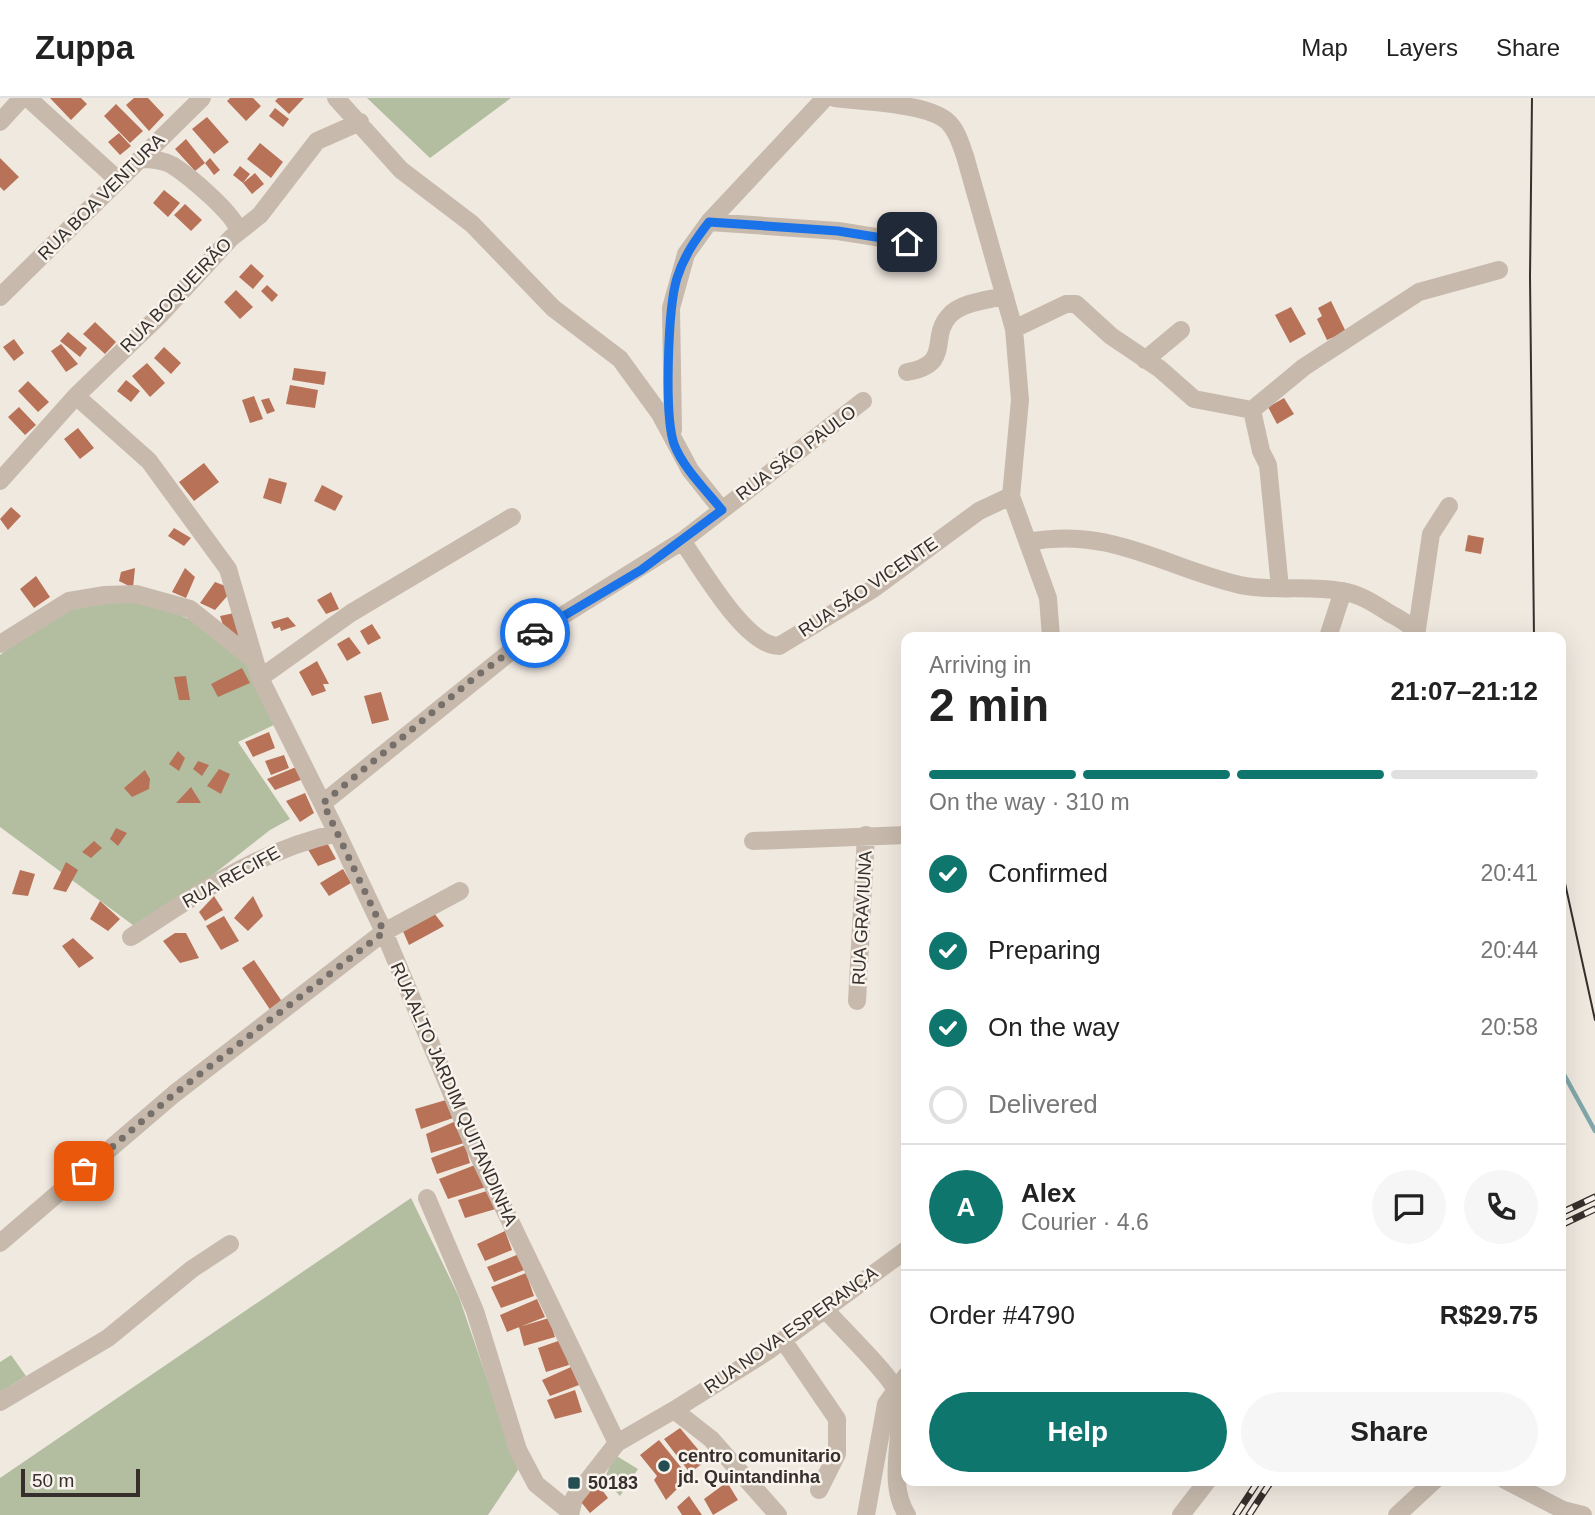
<!DOCTYPE html>
<html lang="en">
<head>
<meta charset="utf-8">
<style>
  body { margin:0; font-family:Helvetica,sans-serif; background:#f6f6f6; color:#222; height:100vh; display:flex; flex-direction:column; font-size:26px; white-space:nowrap }
  * { box-sizing:border-box; margin:0 }
  p { font-size:23px; color:#767676 }
  .icon { flex:none; width:38px; height:38px; fill:none; stroke:currentColor; stroke-width:2; stroke-linecap:round; stroke-linejoin:round }
  .map { position:relative; flex:1; overflow:hidden }
  .drawer { position:absolute; left:901px; top:534px; width:665px; height:854px; display:flex; flex-direction:column; background:#fff; border-radius:14px; box-shadow:0 7px 28px #0002 }
  .drawer>* { flex:none }
  .scale { position:absolute; left:21px; bottom:18px; width:119px; box-sizing:border-box; padding-left:7px; border:4px solid #362f2b; border-top:0; font-size:19px; line-height:24px; white-space:nowrap; color:#362f2b; -webkit-text-stroke:5px #f8f3ec; paint-order:stroke }
  .pin { position:absolute; display:grid; place-items:center; width:60px; height:60px; color:#fff; margin:-30px; border-radius:14px; box-shadow:0 4px 10px #0006 }
  .courier { position:absolute; display:grid; place-items:center; width:70px; height:70px; margin:-35px; border:5px solid #1a73e8; border-radius:50%; background:#fff; color:#222; box-shadow:0 2px 9px #0007 }
  .head em { font-style:normal; font-weight:700 }
  .head div { display:flex; flex-direction:column-reverse }
  .head { display:flex; align-items:center; justify-content:space-between; height:119px; padding:0 28px }
  h1 { font-size:46px; font-weight:700; line-height:52px }
  .bar { display:grid; grid-template-columns:repeat(4,1fr); gap:10px 7px; align-content:center; height:84px; padding:0 28px }
  .bar i { height:9px; border-radius:5px; background:#e0e0e0 }
  .bar .on { background:#0f766e }
  .bar p { grid-column:span 4 }
  .line { display:flex; align-items:center; gap:18px; padding:0 28px; border-top:2px solid #e0e0e0 }
  .line div { flex:1 }
  .round { display:grid; place-items:center; flex:none; width:74px; height:74px; border-radius:37px; background:#f6f6f6 }
  ol { padding:0 28px; list-style:none }
  li { display:flex; align-items:center; gap:21px; height:77px }
  li p { margin-inline-start:auto }
  li .icon { padding:7px; border-radius:50%; background:#0f766e; color:#fff; stroke-width:4 }
  li:last-child { color:#767676 }
  li i { width:38px; height:38px; border:4px solid #e0e0e0; border-radius:50% }
  .cta { display:flex; gap:14px; margin-top:auto; padding:14px 28px }
  .cta a { flex:1; height:80px; border-radius:42px; background:#0f766e; color:#fff; font-size:28px; font-weight:700; line-height:80px; text-align:center }
  .cta a+a { background:#f6f6f6; color:#222 }
  header { display:flex; align-items:center; gap:42px; box-sizing:border-box; height:98px; padding:0 35px; background:#fff; border-bottom:2px solid #e0e0e0 }
  header strong { font-size:33px }
  nav { display:flex; gap:38px; margin-inline-start:auto; font-size:24px }
  .map>svg:first-child { display:block }
  .green { fill:#b3bea1 }
  .lines { fill:none; stroke-linecap:round; stroke-linejoin:round }
  .stream { stroke:#82a7aa; stroke-width:4.5 }
  .building { fill:#b87257 }
  .street { stroke:#c7baad; stroke-width:18 }
  .tram { stroke:#362f2b; stroke-width:2 }
  .rail-casing { stroke:#362f2b; stroke-width:7 }
  .rail { stroke:#f8f3ec; stroke-width:4.5; stroke-dasharray:13; stroke-linecap:butt }
  .done { stroke:#77706a; stroke-width:7; stroke-dasharray:0 12.6 }
  .route { stroke:#1a73e8; stroke-width:9 }
  .poi-dot { fill:#254e53; stroke:#f8f3ec; stroke-width:2.5 }
  .labels { text-anchor:middle; stroke-width:5; stroke-linejoin:round; paint-order:stroke }
  .street-label { font-size:18px; fill:#362f2b; stroke:#f8f3ec }
  .poi-label { font-size:18px; font-weight:bold; fill:#362f2b; stroke:#f8f3ec; text-anchor:start }
</style>
</head>
<body>
<header>
<strong>Zuppa</strong>
<nav><a>Map</a><a>Layers</a><a>Share</a></nav>
</header>
<div class="map">
<svg width="1595" height="1417" viewBox="0 0 1595 1417">
  <rect width="100%" height="100%" fill="#f0e9e0"/>
  <!-- green -->
  <path class="green" d="M367,0H511L430,60Z
    M139,498L206,529L244,560L278,625L238,644L290,721L270,732L141,833L0,729V557L72,504Z
    M411,1100L459,1199L518,1372L488,1417H0V1380Z
    M11,1257L26,1278L0,1294V1264Z
    M615,1357L638,1371L620,1398L604,1381Z"/>
  <g class="lines">
    <!-- stream -->
    <path class="stream" d="M1561,971L1595,1033"/>
  </g>
  <!-- building -->
  <path class="building" d="M50,0H81L87,6L71,22Z
    M134,0H148L164,17L149,33L126,7Z
    M230,0H253L261,8L246,23L227,3Z
    M278,0H304L289,16L275,3Z
    M116,6L143,33L130,45L104,18Z
    M275,10L289,21L283,29L269,18Z
    M207,19L229,44L214,56L192,31Z
    M119,35L131,48L120,57L108,44Z
    M186,41L205,65L210,60L220,72L214,77L205,65L195,73L175,51Z
    M260,45L283,64L271,80L247,61Z
    M0,60L19,79L4,93L0,89Z
    M240,68L250,76L243,85L233,77Z
    M255,75L264,86L252,96L243,85Z
    M164,92L180,105L168,119L153,105Z
    M185,106L202,122L191,133L174,117Z
    M251,166L264,178L253,191L239,179Z
    M267,187L278,197L272,204L261,193Z
    M236,192L253,209L240,221L224,204Z
    M1331,203L1346,234L1327,242L1317,221L1322,218L1318,210Z
    M1291,209L1306,236L1290,245L1275,217Z
    M95,224L116,244L105,256L83,236Z
    M68,234L87,250L80,259L60,243Z
    M14,241L24,255L14,263L3,249Z
    M61,246L78,266L66,274L51,253Z
    M164,249L181,265L171,276L154,260Z
    M147,265L165,285L150,299L132,278Z
    M294,270L326,274L324,287L292,282Z
    M126,282L140,293L131,304L117,293Z
    M28,283L49,304L38,314L18,293Z
    M290,287L318,292L315,310L286,306Z
    M254,298L263,321L250,325L242,302Z
    M269,300L275,313L267,316L261,302Z
    M1284,300L1294,316L1277,326L1268,309Z
    M19,309L36,327L25,337L8,319Z
    M78,330L94,350L80,361L64,341Z
    M204,365L219,384L194,403L179,384Z
    M269,380L287,385L281,406L263,400Z
    M322,387L343,398L335,413L314,403Z
    M11,409L21,418L8,432L0,421Z
    M174,430L191,440L184,448L168,438Z
    M1468,437L1484,440L1481,456L1465,453Z
    M135,470L133,490L119,483L121,474Z
    M185,470L195,479L186,500L172,494Z
    M36,478L50,499L34,510L20,491Z
    M215,484L228,489L229,496L215,512L200,505Z
    M331,494L339,511L326,516L317,502Z
    M239,514L246,547L228,542L220,518Z
    M288,519L296,528L281,533L280,529L274,531L271,524Z
    M372,526L381,540L368,547L360,533Z
    M349,539L361,555L347,563L337,546Z
    M317,563L329,586H323L326,593L312,598L299,574Z
    M242,570L250,585L218,599L211,586Z
    M186,578L190,602H179L174,579Z
    M381,594L389,622L372,626L364,598Z
    M269,634L275,650L253,659L245,644Z
    M178,653L185,660L179,673L169,666Z
    M284,657L289,670L271,677L265,663Z
    M198,663L209,667L202,678L193,671Z
    M296,669L303,681L275,692L267,681Z
    M219,671L230,676L221,696L207,688Z
    M145,672L150,681L149,691L132,699L124,690Z
    M191,689L201,705H176Z
    M305,695L314,715L300,724L286,703Z
    M116,730L127,735L118,748L110,741Z
    M325,741L336,761L318,768L307,750Z
    M94,743L102,750L91,760L82,754Z
    M66,764L78,772L66,794L53,791Z
    M343,771L351,785L329,798L320,785Z
    M20,772L35,776L28,798L12,796Z
    M214,798L223,812L205,823L199,814Z
    M253,798L263,818L248,833L234,820Z
    M100,803L120,821L108,833L90,821Z
    M434,815L444,828L409,847L402,831Z
    M224,818L239,843L221,852L206,828Z
    M175,835H186L199,860L180,865L163,843Z
    M73,840L94,860L79,870L62,848Z
    M254,862L283,905L271,913L242,870Z
    M446,1002L453,1020L421,1031L415,1011Z
    M456,1023L464,1045L431,1055L426,1036Z
    M465,1047L470,1065L437,1076L431,1060Z
    M480,1065L489,1088L448,1101L439,1081Z
    M490,1092L499,1110L465,1120L458,1102Z
    M505,1133L512,1152L485,1163L477,1146Z
    M519,1156L524,1172L494,1184L487,1169Z
    M526,1175L534,1198L501,1210L491,1189Z
    M537,1201L545,1219L507,1234L500,1217Z
    M549,1220L555,1239L524,1248L519,1229Z
    M561,1242L569,1267L546,1274L538,1250Z
    M571,1269L579,1287L550,1298L542,1282Z
    M575,1292L582,1314L555,1321L547,1302Z
    M680,1330L707,1362L690,1375L664,1341Z
    M659,1342L689,1379L666,1402L654,1382L657,1378L640,1357Z
    M727,1384L738,1402L713,1417L704,1401Z
    M597,1385L608,1400L590,1415L581,1404Z
    M689,1398L702,1417H682L677,1409Z"/>
  <g class="lines">
    <!-- street -->
    <path class="street" d="M28,0L118,82
      M336,0L401,72L472,126L553,210L620,261L660,316L690,372L722,412
      M835,0C863,4 929,5 948,24C957,32 961,47 965,58L1014,231L1020,302L1011,398L1048,500L1051,539
      M0,24L22,0
      M140,61C151,61 163,62 172,67C188,77 236,117 238,133
      M709,124L838,133L907,144
      M0,199L202,0
      M1014,231L1066,206H1076L1111,238L1160,271L1194,301L1252,312L1304,269L1419,194L1499,172
      M1145,262L1181,232
      M907,274C953,266 929,240 949,218C961,204 988,202 1005,198
      M76,298L149,363L228,471L260,580L337,735L384,834L472,1044L617,1345
      M1252,312L1261,353L1268,367L1280,490
      M673,332L671,210L686,156L709,124L825,0
      M0,383L76,298L161,216L231,140L260,117L317,43L360,24
      M682,443C702,470 745,548 779,548L873,491L979,413L1011,398
      M1028,444C1110,428 1164,469 1240,487C1273,494 1307,487 1341,493C1358,495 1375,506 1389,515C1400,521 1413,527 1417,539
      M1416,538L1431,436L1449,408
      M1328,539L1343,493
      M0,546L69,503L105,497L136,496L190,511L253,561
      M260,580L351,515L512,419
      M323,705L530,538L682,443L863,303
      M753,743L906,737
      M131,839C199,795 257,753 337,735
      M857,903L866,737
      M427,1100L475,1213L518,1352L536,1386L569,1413
      M0,1145L174,996L384,834L460,793
      M825,1211C839,1228 890,1276 896,1293C908,1333 884,1381 907,1417
      M783,1242L837,1321V1356L819,1392
      M0,1304L108,1240L192,1171L230,1146
      M674,1312L768,1253L906,1152
      M1505,1382L1563,1412L1583,1417
      M570,1417L574,1400L617,1345L674,1312L711,1341L778,1417
      M866,1417L886,1306L906,1278
      M1181,1417L1208,1382
      M1397,1417L1435,1382"/>
    <!-- tram -->
    <path class="tram" d="M1532,0L1530,179L1534,539
      M1561,767L1595,922"/>
    <!-- rail casing -->
    <g class="rail-casing">
      <path id="rail" d="M1561,1115L1595,1099
        M1561,1127L1595,1111
        M1236,1417L1259,1382
        M1249,1417L1272,1382"/>
    </g>
    <!-- rail -->
    <use href="#rail" class="rail"/>
  </g>
  <g class="lines">
    <!-- done -->
    <path class="done" d="M84,1073L174,996L384,834L323,705L474,580L535,535"/>
    <!-- route -->
    <path class="route" d="M535,535L641,472L722,412C706,392 683,370 674,346C664,317 668,209 677,180C684,158 695,142 709,124L838,133L907,144"/>
  </g>
  <!-- markers -->
  <g class="poi-dot">
    <circle cx="664" cy="1368" r="7"/>
    <rect x="567" y="1378" width="14" height="14" rx="3.5"/>
  </g>
  <g class="labels">
    <!-- street labels -->
    <g class="street-label">
      <text transform="translate(101 99) rotate(-45)" y="6">RUA BOA VENTURA</text>
      <text transform="translate(176 197) rotate(-46)" y="6">RUA BOQUEIRÃO</text>
      <text transform="translate(796 355) rotate(-37)" y="6">RUA SÃO PAULO</text>
      <text transform="translate(868 489) rotate(-34)" y="6">RUA SÃO VICENTE</text>
      <text transform="translate(231 779) rotate(-29)" y="6">RUA RECIFE</text>
      <text transform="translate(862 820) rotate(-87)" y="6">RUA GRAVIUNA</text>
      <text transform="translate(454 996) rotate(66)" y="6">RUA ALTO JARDIM QUITANDINHA</text>
      <text transform="translate(791 1232) rotate(-35)" y="6">RUA NOVA ESPERANÇA</text>
    </g>
    <!-- poi labels -->
    <g class="poi-label">
      <text x="678" y="1364">centro comunitario<tspan x="678" dy="21">jd. Quintandinha</tspan></text>
      <text x="588" y="1391">50183</text>
    </g>
  </g>
</svg>
<div class="scale">50 m</div>
<div class="pin" style="left:84px;top:1073px;background:#ea580c"><svg class="icon" aria-label="bag" viewBox="0 0 24 24"><path d="M5 8h14l-1 12H6zM9 8a3 3 0 0 1 6 0"/></svg></div>
<div class="pin" style="left:907px;top:144px;background:#1f2937"><svg class="icon" aria-label="home" viewBox="0 0 24 24"><path d="M3 11l9-7 9 7M6 9v11h12V9"/></svg></div>
<div class="courier" style="left:535px;top:535px"><svg class="icon" aria-label="car" viewBox="0 0 24 24"><path d="M5 17H2v-5l4-1 3-4h7l3 4 3 1v5h-3M9 17h6M6 11h13"/><circle cx="7" cy="17" r="2"/><circle cx="17" cy="17" r="2"/></svg></div>
<section class="drawer">
<div class="head"><div><h1>2 min</h1><p>Arriving in</p></div><em>21:07–21:12</em></div>
<div class="bar"><i class="on"></i><i class="on"></i><i class="on"></i><i></i><p>On the way · 310 m</p></div>
<ol>
<li><svg class="icon" aria-label="check" viewBox="0 0 24 24"><path d="M5 12l5 5 9-10"/></svg>Confirmed<p>20:41</p></li>
<li><svg class="icon" aria-label="check" viewBox="0 0 24 24"><path d="M5 12l5 5 9-10"/></svg>Preparing<p>20:44</p></li>
<li><svg class="icon" aria-label="check" viewBox="0 0 24 24"><path d="M5 12l5 5 9-10"/></svg>On the way<p>20:58</p></li>
<li><i></i>Delivered</li>
</ol>
<div class="line" style="height:126px"><b class="round" style="background:#0f766e;color:#fff">A</b><div><b>Alex</b><p>Courier · 4.6</p></div><a class="round"><svg class="icon" aria-label="chat" viewBox="0 0 24 24"><path d="M4 5h16v11H9l-5 4z"/></svg></a><a class="round"><svg class="icon" aria-label="phone" viewBox="0 0 24 24"><path d="M5 4h4l2 5-3 2q2 4 5 5l2-3 5 2v4C11 20 4 13 5 4z"/></svg></a></div>
<div class="line" style="height:91px"><div>Order #4790</div><b>R$29.75</b></div>
<div class="cta"><a>Help</a><a>Share</a></div>
</section>
</div>
</body>
</html>
